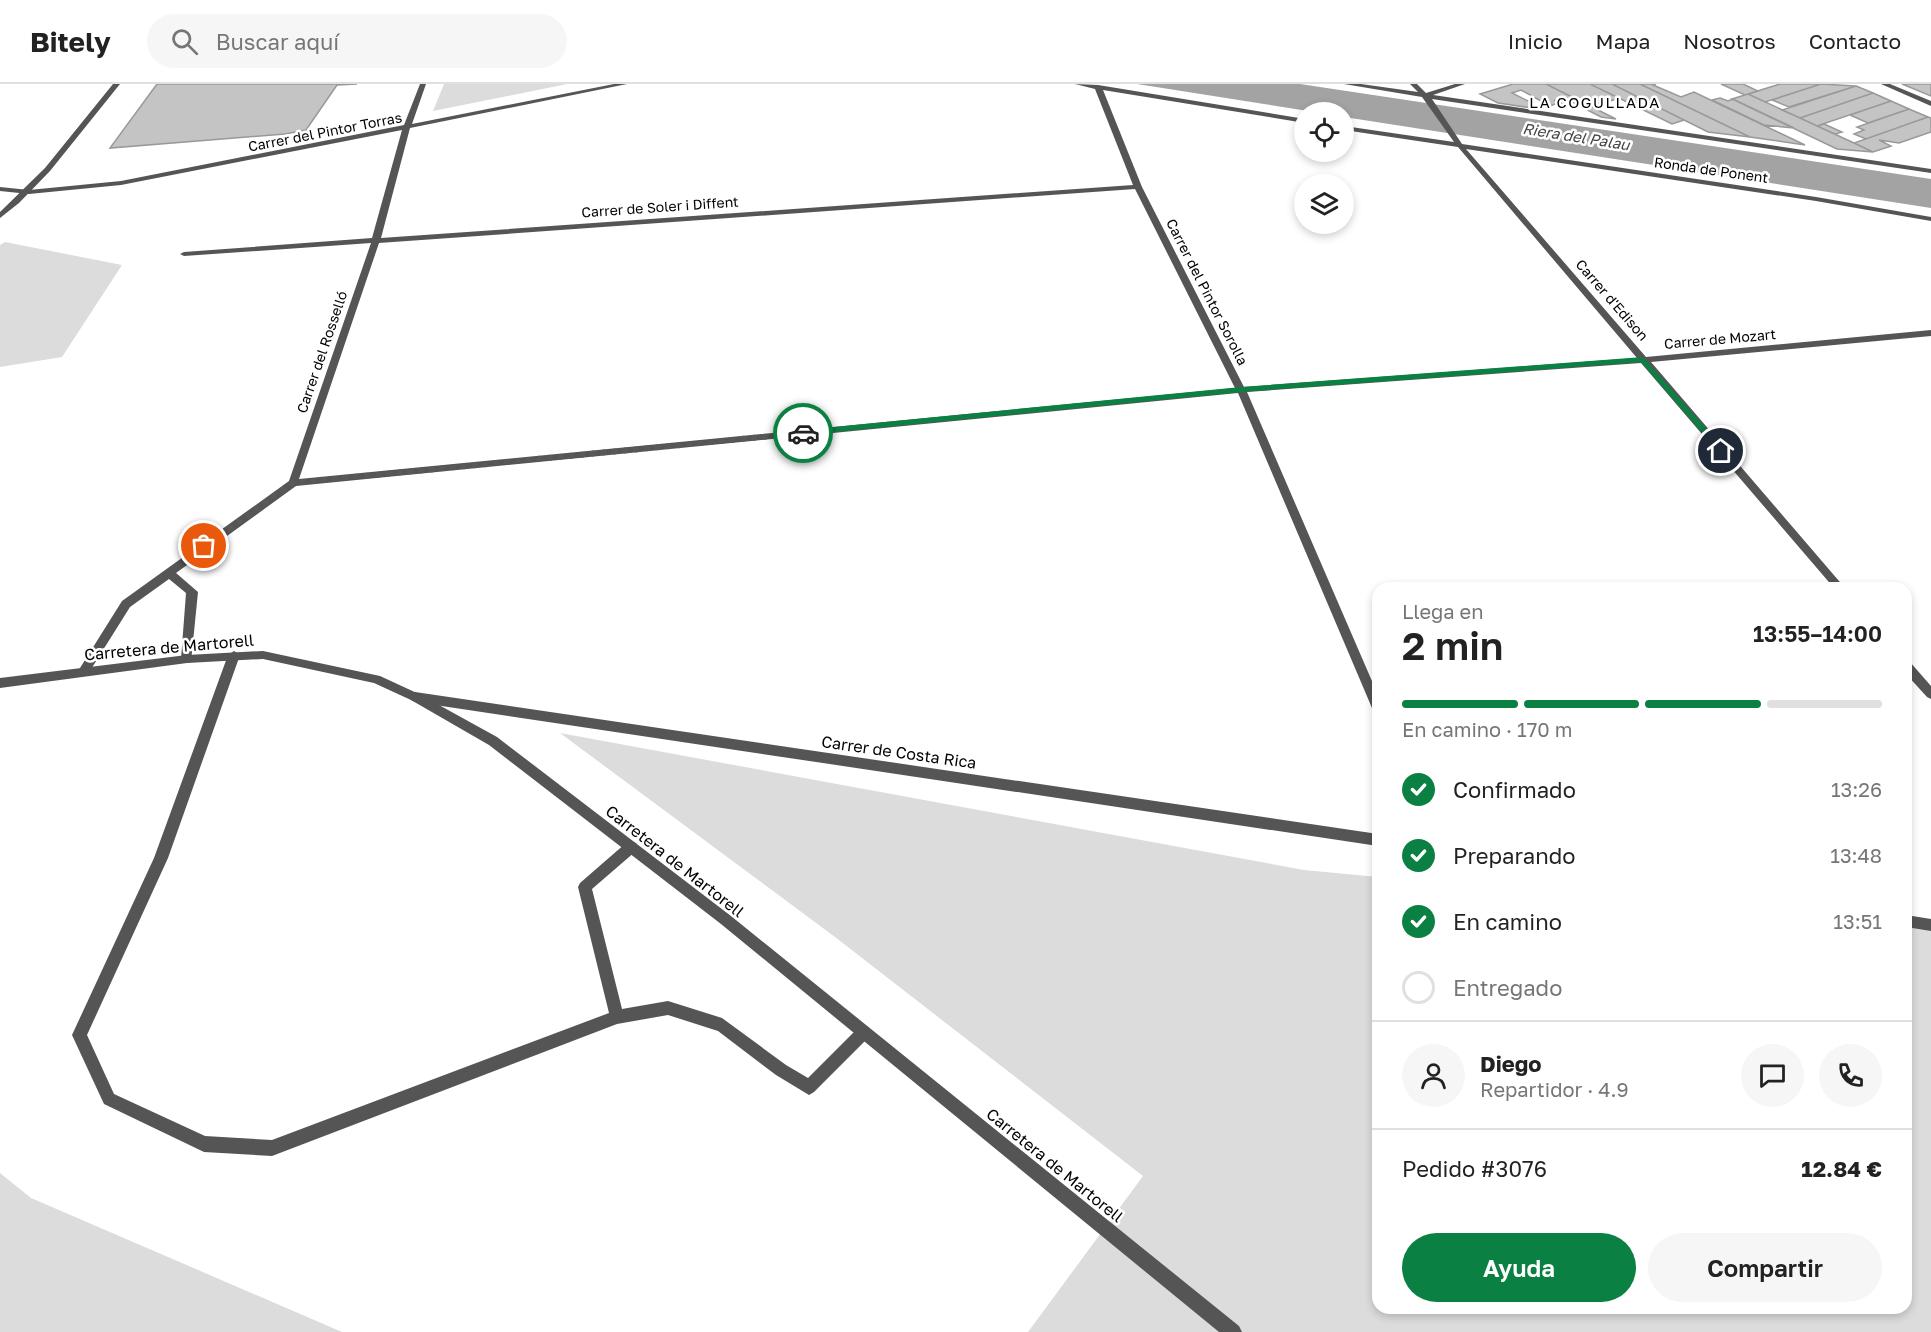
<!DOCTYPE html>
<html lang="es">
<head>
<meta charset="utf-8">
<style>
  body { margin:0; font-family:"Golos Text",sans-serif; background:#f6f6f6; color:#222; height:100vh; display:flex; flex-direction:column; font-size:22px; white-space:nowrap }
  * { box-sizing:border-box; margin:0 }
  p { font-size:20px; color:#767676 }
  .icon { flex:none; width:33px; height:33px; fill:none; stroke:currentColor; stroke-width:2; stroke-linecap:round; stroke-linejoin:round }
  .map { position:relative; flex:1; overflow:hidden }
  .sheet { position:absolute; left:1372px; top:498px; width:540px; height:732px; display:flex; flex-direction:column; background:#fff; border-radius:18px; box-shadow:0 3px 9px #0003 }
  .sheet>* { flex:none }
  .controls { position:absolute; left:1294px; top:18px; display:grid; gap:12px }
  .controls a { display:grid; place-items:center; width:60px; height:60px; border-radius:50%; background:#fff; box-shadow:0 3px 9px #0003; font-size:30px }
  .pin { position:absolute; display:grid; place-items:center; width:51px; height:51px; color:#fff; margin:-26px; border:3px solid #fff; border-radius:50%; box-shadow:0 2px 6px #0007 }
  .courier { position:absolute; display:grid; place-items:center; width:60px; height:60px; margin:-30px; border:4px solid #0b8043; border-radius:50%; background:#fff; color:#222; box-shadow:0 2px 8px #0007 }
  .head em { font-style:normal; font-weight:600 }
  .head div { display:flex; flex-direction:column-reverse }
  .head { display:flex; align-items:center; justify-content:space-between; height:102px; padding:0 30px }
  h1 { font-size:39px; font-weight:600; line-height:45px }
  .bar { display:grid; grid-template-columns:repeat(4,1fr); gap:9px 6px; align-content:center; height:72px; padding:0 30px }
  .bar i { height:8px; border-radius:4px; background:#e0e0e0 }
  .bar .on { background:#0b8043 }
  .bar p { grid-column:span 4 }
  .line { display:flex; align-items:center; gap:15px; padding:0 30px; border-top:2px solid #e0e0e0 }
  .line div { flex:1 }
  .round { display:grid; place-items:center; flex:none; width:63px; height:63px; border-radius:32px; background:#f6f6f6 }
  ol { padding:0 30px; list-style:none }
  li { display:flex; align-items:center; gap:18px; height:66px }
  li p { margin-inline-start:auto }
  li .icon { padding:6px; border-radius:50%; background:#0b8043; color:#fff; stroke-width:4 }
  li:last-child { color:#767676 }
  li i { width:33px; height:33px; border:3px solid #e0e0e0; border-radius:50% }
  .button { display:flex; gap:12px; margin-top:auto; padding:12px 30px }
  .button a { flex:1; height:69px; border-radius:36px; background:#0b8043; color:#fff; font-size:24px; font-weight:600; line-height:69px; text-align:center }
  .button a+a { background:#f6f6f6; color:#222 }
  header { display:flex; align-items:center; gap:36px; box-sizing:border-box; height:84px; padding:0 30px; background:#fff; border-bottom:2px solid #e0e0e0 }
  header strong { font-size:28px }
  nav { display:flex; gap:33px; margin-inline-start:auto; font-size:21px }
  .search { width:420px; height:54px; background:#f6f6f6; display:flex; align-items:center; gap:15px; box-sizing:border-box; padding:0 21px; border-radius:33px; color:#767676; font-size:22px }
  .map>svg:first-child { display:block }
  .green { fill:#dcdcdc }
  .water { fill:#a3a3a3 }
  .building { fill:#c4c4c4; stroke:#999; stroke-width:1.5 }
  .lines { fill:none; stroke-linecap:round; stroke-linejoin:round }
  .service { fill:#555; fill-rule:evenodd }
  .minor { fill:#555; fill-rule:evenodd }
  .tertiary { fill:#555; fill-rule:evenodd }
  .route { fill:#0b8043 }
  .done { stroke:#595959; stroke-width:6; stroke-dasharray:0 10.8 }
  .labels { text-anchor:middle; stroke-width:5; stroke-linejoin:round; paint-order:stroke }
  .far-street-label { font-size:14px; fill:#000; stroke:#fff }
  .far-neighbourhood-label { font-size:15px; letter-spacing:1.5px; fill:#000; stroke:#fff }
  .far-water-label { font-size:15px; font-style:italic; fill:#444; stroke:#fff }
  .street-label { font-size:16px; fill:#000; stroke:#fff }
</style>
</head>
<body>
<header>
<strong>Bitely</strong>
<div class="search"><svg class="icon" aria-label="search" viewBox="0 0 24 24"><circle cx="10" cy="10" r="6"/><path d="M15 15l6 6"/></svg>Buscar aquí</div>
<nav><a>Inicio</a><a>Mapa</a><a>Nosotros</a><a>Contacto</a></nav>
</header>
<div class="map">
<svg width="1931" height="1248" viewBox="0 0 1931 1248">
  <rect width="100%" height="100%" fill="#fff"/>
  <!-- green -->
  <path class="green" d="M444,0H567L433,27Z
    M5,158L122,181L62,273L0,283V161Z
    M560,649L1304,786L1378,793V1224H1906L1907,842L1931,844V1248H1028L1143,1092L835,853Z
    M0,1089L31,1114L342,1248H0Z"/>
  <!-- water -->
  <path class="water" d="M1137,0H1300L1931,95V124L1344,33V28H1314Z"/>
  <!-- building -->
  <path class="building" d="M157,0H357L337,1L306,46L285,50L110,64Z
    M1513,0H1546L1616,35L1601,33L1572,18L1563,20L1554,16L1558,19L1550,22L1521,6L1512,9L1532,19V24L1498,19L1480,10Z
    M1546,0H1590L1619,14L1592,23Z
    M1590,0H1612L1684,36L1672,40Z
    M1612,0H1640L1750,53L1708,48Z
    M1640,0H1656L1653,1L1681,13L1694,8L1805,61L1750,53Z
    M1721,0H1743L1758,7L1745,11Z
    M1821,0L1856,2L1789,23L1772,16Z
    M1821,0L1765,18L1748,10L1780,0Z
    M1902,0H1931V12Z
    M1856,2L1873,9L1800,34L1782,26Z
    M1873,9L1891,17L1817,42L1800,34Z
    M1748,10L1854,59L1873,68L1837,65L1732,15Z
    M1720,14L1728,17L1733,15L1794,44L1764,41L1712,16Z
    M1891,17L1909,25L1868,39L1850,31Z
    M1909,25L1928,33L1866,55L1854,50L1864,46L1857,43Z
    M1928,33L1931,34V48L1899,59L1879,56L1891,62L1873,68L1854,59Z
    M1824,40L1842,48L1835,50L1817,42Z"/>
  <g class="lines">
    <!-- service -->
    <path class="service" d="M0,103L29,106L33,108L29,110L0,107Z"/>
    <!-- minor -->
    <path class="minor" d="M420,0H426L412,40L614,0H627L410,44L381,154L1133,101L1095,5L1075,0L1098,1L1305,35V39L1103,6L1142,103L1244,303L1637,274L1458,63L1344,46V42L1454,58L1422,13L1344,0H1361L1418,8L1410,0H1417L1426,9L1455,0H1465L1433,11L1931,85V89L1432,15L1462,60L1816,113L1931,133V137L1816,117L1466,65L1646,273L1931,246V252L1651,278L1845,504H1834L1641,279L1247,308L1378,611V629L1374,627L1372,624L1238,309L296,402L176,489L198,508L191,578L187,579L181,575L186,509L169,495L130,523L88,590H80L78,587L80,584L122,517L289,397L371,159L184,172L180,170L184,168L372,154L402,46L121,101L29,110L25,108L29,106L121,97L404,41ZM1135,105L1235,304L299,395L379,159Z
      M1881,0H1890L1931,17V22Z
      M234,567L240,571L168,774L87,951L114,1010L205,1052L272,1056L609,929L578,803L580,799L626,759L631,757L636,759L638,763L636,767L592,805L622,925L668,917L722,934L786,981L808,994L858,944L863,942L868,944L870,949L868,954L814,1008L809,1011L776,991L718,947L668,931L617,940L272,1072L204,1068L104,1020L72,951L154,774L228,571Z
      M1906,577L1910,578L1931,602V615L1927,613L1906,590Z
      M415,608L1378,750V762L415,618L411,616L409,613L411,610Z
      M1906,831L1931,835V847L1906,843Z"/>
    <!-- tertiary -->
    <path class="tertiary" d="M113,0H120L50,87L19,119L0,134V128L45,84Z
      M263,567L380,592L419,610L497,653L731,832L1239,1242L1242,1248H1219L721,840L489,661L411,616L374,599L263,575L187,579L0,604V594L187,571Z"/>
  </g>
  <!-- route -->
  <path class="route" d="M1643,273L1724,365V368H1719L1641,278L1241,308L803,351L799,349L803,346L1241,303Z"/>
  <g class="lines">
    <!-- done -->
    <path class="done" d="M204,462L293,399L803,349"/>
  </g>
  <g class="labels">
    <!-- far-street labels -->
    <g class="far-street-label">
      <text transform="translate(325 48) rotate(-11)" y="5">Carrer del Pintor Torras</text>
      <text transform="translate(1711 86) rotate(8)" y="5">Ronda de Ponent</text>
      <text transform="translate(660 123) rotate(-4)" y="5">Carrer de Soler i Diffent</text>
      <text transform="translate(1207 208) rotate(63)" y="5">Carrer del Pintor Sorolla</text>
      <text transform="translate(1612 216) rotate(49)" y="5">Carrer d'Edison</text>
      <text transform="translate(1720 255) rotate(-5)" y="5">Carrer de Mozart</text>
      <text transform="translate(322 268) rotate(-71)" y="5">Carrer del Rosselló</text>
    </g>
    <!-- far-neighbourhood labels -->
    <g class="far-neighbourhood-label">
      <text x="1595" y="24">LA COGULLADA</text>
    </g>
    <!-- far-water labels -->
    <g class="far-water-label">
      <text transform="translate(1576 53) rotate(9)" y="5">Riera del Palau</text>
    </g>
    <!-- street labels -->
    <g class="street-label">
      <text transform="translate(169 563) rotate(-5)" y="6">Carretera de Martorell</text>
      <text transform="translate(899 668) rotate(8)" y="6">Carrer de Costa Rica</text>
      <text transform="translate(675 777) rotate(38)" y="6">Carretera de Martorell</text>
      <text transform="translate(1055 1081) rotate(39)" y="6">Carretera de Martorell</text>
    </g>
  </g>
</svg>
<div class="controls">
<a><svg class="icon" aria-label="locate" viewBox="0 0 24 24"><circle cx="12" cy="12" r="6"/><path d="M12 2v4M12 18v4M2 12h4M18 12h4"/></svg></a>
<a><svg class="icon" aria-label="layers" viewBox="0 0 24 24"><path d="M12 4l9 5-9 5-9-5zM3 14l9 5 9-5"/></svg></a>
</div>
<div class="pin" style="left:204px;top:462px;background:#ea580c"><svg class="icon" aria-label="bag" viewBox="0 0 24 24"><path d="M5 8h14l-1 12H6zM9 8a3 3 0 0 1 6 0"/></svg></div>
<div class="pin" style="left:1721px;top:367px;background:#1f2937"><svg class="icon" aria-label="home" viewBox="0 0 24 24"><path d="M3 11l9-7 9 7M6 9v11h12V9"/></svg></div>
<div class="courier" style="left:803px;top:349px"><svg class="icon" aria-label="car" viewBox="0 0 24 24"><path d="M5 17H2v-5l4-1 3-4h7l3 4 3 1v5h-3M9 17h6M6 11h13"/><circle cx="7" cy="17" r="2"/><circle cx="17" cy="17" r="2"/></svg></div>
<section class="sheet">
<div class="head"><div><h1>2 min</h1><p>Llega en</p></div><em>13:55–14:00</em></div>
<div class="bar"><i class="on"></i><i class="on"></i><i class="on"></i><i></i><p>En camino · 170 m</p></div>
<ol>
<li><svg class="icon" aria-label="check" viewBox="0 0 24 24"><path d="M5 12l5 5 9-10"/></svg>Confirmado<p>13:26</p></li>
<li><svg class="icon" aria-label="check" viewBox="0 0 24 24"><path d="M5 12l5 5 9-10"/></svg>Preparando<p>13:48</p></li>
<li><svg class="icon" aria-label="check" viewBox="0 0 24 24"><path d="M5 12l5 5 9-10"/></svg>En camino<p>13:51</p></li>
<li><i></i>Entregado</li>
</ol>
<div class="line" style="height:108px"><a class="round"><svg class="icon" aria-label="person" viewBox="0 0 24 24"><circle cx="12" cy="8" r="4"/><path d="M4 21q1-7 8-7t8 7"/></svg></a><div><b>Diego</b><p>Repartidor · 4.9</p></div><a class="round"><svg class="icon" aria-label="chat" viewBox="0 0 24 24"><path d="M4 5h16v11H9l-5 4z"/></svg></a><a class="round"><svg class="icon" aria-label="phone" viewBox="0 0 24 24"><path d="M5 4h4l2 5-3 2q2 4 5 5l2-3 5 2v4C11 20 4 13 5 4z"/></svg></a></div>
<div class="line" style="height:78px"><div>Pedido #3076</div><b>12.84 €</b></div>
<div class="button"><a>Ayuda</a><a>Compartir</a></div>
</section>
</div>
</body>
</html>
